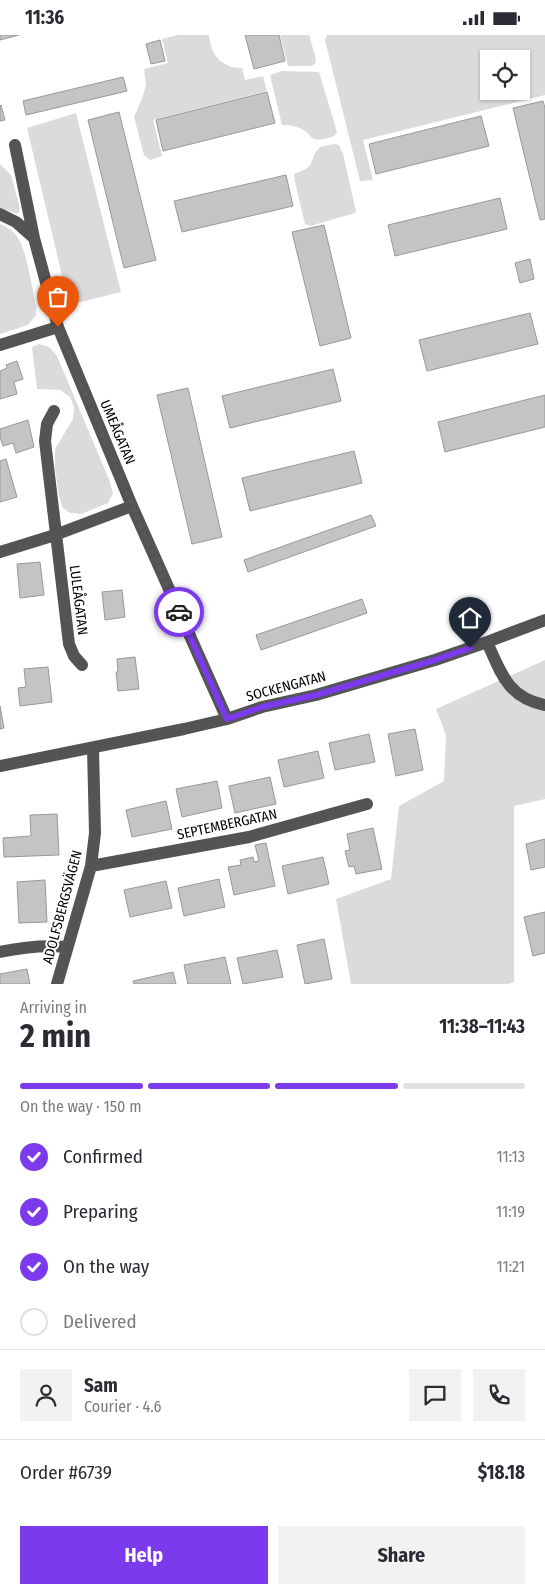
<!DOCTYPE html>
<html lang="en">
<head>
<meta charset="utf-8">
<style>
  body { margin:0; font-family:"Fira Sans Condensed",sans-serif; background:#f2f2f3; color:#2b2b33; height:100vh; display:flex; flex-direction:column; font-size:19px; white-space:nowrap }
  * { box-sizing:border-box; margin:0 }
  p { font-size:16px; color:#7c7c81 }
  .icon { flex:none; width:28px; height:28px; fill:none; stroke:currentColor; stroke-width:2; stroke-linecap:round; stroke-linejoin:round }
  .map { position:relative; height:949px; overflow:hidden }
  .drawer { display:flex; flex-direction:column; background:#fff; flex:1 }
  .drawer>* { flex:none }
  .controls { position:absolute; left:480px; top:15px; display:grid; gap:10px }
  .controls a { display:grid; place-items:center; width:50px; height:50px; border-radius:0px; background:#fff; box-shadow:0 1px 4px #0004; font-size:25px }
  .pin { position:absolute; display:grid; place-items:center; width:42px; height:42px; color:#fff; margin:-51px -21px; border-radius:50% 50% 50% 0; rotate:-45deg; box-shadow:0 0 5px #0007 }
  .pin .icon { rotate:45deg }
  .courier { position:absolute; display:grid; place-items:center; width:50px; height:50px; margin:-25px; border:4px solid #7c3aed; border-radius:50%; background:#fff; color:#222; box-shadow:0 1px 6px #0007 }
  .summary em { font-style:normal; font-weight:700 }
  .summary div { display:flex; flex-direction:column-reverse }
  .summary { display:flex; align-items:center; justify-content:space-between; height:85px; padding:0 20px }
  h1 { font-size:32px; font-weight:700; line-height:38px }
  .bar { display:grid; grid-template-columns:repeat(4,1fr); gap:8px 5px; align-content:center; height:60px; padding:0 20px }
  .bar i { height:6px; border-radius:4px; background:#e1e1e2 }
  .bar .selected { background:#7c3aed }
  .bar p { grid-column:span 4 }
  .line { display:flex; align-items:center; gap:12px; padding:0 20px; border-top:1px solid #e1e1e2 }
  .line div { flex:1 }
  .round { display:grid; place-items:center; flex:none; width:52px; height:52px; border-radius:0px; background:#f2f2f3 }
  ol { padding:0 20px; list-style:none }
  li { display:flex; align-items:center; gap:15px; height:55px }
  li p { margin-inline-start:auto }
  li .icon { padding:5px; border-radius:50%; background:#7c3aed; color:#fff; stroke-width:4 }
  li:last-child { color:#7c7c81 }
  li i { width:28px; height:28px; border:2px solid #e1e1e2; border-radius:50% }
  .primary-button { display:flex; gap:10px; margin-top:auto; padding:10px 20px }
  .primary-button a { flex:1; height:58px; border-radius:0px; background:#7c3aed; color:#fff; font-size:20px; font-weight:700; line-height:58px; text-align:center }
  .primary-button a+a { background:#f2f2f3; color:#2b2b33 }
  .status { display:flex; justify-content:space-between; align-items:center; height:35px; padding:0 25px; background:#fff; direction:ltr }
  .status svg { height:14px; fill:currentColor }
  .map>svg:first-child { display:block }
  .green { fill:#dbdbdb; fill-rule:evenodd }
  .building { fill:#c4c4c4; stroke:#989898 }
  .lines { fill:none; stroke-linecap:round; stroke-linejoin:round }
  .minor { stroke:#545454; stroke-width:12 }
  .done { stroke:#595959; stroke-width:5; stroke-dasharray:0 9 }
  .route { stroke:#7c3aed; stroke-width:6 }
  .labels { text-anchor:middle; stroke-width:4; stroke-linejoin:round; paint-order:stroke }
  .street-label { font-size:14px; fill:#000; stroke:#fff }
</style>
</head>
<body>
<div class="status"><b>11:36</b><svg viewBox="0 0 49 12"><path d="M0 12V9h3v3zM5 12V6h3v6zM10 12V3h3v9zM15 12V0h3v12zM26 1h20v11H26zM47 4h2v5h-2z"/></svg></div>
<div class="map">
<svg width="545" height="949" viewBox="0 0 545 949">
  <rect width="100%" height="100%" fill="#fff"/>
  <!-- green -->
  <path class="green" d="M178,0H209C211,20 221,33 242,33L245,45L263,41L267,56L153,85L162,121L150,125L144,120L134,82L143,61L146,49L144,34L168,28L162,4Z
    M280,0H309L316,24L315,29L311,31H288Z
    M327,0H545V60L363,105L373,145L360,146L325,5ZM489,24H521V56H489Z
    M282,36L319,37L337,97L334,101C328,103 320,106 314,104C310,102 308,98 305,96C298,91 290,90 282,90L270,40Z
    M76,78L121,257L69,270L27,93Z
    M334,109L339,110L343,119L356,176L355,178L310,191L305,189L295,147L294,139L306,134L310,130L315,118L320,112Z
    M0,129L11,140L20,173L18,179L0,173Z
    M0,189C6,191 12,195 16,200C27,214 32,254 36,271V280L28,290L0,299Z
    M39,309L49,312L57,321L110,447L113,459L108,468L81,479L70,478L62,472L59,461L55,434V414L73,384L74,372L70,362L60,355L37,354L32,312Z
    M545,625V764L514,771V947L508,949H351L336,864L391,844L399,771L444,746L446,700L436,674Z"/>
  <!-- building -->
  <path class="building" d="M0,0H19L0,5Z
    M245,0H279L285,26L254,34Z
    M160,5L165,26L151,29L146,9Z
    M123,42L127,56L26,80L23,66Z
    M267,57L275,88L163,116L156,85Z
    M543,66L545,73V184L540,185L513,73Z
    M1,70L5,85L0,86V71Z
    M119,77L156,225L124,233L88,85Z
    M481,81L489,111L376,139L369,109Z
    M286,140L293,171L182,197L174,166Z
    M500,163L507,194L395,221L388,190Z
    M324,190L351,303L320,311L292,197Z
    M530,224L534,244L520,248L515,228Z
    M530,278L538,309L427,336L419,305Z
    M17,326L23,344L14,347L17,359L0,364V336L7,333L6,330Z
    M333,334L341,366L230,393L222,361Z
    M188,353L222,502L192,509L157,360Z
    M545,360V392L445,417L438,387Z
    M28,385L34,412L16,418L13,408L3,411L0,402V394Z
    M354,416L362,448L250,476L242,443Z
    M6,424L17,462L0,467V426Z
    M371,480L376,491L248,537L244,525Z
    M40,527L44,560L20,563L17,529Z
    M122,555L125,582L105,585L102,557Z
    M362,564L367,578L261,615L256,600Z
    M135,622L139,654L118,656L116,637H118L117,624Z
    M48,632L52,667L20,671L18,653L26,652L24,634Z
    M0,671L4,693L0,694Z
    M415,694L423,735L396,741L388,699Z
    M369,699L375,727L335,735L329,708Z
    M318,716L324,743L284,752L278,725Z
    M270,742L276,769L235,778L229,751Z
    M217,746L222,773L182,782L176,754Z
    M166,766L172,794L132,802L126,775Z
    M57,779L59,820L4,822L3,803L31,801L30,780Z
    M373,793L382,834L356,839L354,831L349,832L345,816L350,815L347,799Z
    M545,804V832L531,835L526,809Z
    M266,808L275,851L234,860L228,832L241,830L240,825L253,822L254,827L259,826L255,810Z
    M323,822L329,849L288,859L282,831Z
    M219,844L225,872L184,881L178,853Z
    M45,845L47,887L19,888L17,847Z
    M166,846L172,873L130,882L124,855Z
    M545,877V918L533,921L524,882Z
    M324,904L332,944L305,949L297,910Z
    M277,915L283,942L243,949L237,923Z
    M225,922L231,949H188L184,930Z
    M27,934L30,949H0V939Z
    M173,937L176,949H134L133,946Z"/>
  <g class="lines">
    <!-- minor -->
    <path class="minor" d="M15,110L34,203L58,292L132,471L227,684
      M0,179L16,187L34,203
      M0,310L58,292
      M54,376L47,389L45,406L69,609L74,621L82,630
      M0,517L55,500L132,471
      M487,607C501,638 508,663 545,670
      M0,731L184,694L227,684L262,672L316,660L435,625L487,607L545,585
      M91,831L249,802L367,769
      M0,917C23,912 44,910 67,912
      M57,949L91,831L95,798L93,713"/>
  </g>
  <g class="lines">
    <!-- done -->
    <path class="done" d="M58,292L132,472L179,577"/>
    <!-- route -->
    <path class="route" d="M179,577L227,684L262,672L316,660L435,625L470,613"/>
  </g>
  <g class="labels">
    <!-- street labels -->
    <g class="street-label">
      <text transform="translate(118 397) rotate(67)" y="5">UMEÅGATAN</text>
      <text transform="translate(79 565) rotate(83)" y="5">LULEÅGATAN</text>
      <text transform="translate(286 651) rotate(-15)" y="5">SOCKENGATAN</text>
      <text transform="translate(227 789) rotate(-12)" y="5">SEPTEMBERGATAN</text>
      <text transform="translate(62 872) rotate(-75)" y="5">ADOLFSBERGSVÄGEN</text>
    </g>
  </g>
</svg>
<div class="controls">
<a><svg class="icon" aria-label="locate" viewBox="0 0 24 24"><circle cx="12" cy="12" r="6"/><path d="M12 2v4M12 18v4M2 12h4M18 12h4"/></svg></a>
</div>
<div class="pin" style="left:58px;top:292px;background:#ea580c"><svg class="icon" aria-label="bag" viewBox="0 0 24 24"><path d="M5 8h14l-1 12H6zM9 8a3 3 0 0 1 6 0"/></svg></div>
<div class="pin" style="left:470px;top:613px;background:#1f2937"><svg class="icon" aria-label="home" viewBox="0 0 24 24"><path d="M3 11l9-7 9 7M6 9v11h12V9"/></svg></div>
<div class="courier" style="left:179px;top:577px"><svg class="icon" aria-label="car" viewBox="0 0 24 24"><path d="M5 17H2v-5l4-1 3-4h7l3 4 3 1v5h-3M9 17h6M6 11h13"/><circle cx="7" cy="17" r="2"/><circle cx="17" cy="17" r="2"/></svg></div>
</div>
<section class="drawer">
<div class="summary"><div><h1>2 min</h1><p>Arriving in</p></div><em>11:38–11:43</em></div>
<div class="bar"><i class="selected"></i><i class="selected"></i><i class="selected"></i><i></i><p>On the way · 150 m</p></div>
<ol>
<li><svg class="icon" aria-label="check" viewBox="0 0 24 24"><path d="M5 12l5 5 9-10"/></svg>Confirmed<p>11:13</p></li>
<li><svg class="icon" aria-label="check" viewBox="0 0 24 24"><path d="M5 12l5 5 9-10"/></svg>Preparing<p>11:19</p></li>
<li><svg class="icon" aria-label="check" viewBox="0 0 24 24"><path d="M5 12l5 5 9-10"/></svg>On the way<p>11:21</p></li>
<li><i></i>Delivered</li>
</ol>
<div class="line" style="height:90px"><a class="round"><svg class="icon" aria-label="person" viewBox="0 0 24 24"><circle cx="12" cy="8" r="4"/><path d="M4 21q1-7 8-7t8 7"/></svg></a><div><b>Sam</b><p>Courier · 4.6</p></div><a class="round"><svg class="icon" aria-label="chat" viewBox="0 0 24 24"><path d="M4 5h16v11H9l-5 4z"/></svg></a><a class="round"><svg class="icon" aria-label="phone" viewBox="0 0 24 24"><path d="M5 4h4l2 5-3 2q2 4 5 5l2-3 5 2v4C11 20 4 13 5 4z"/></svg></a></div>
<div class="line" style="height:65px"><div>Order #6739</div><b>$18.18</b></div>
<div class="primary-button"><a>Help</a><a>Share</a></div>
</section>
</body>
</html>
